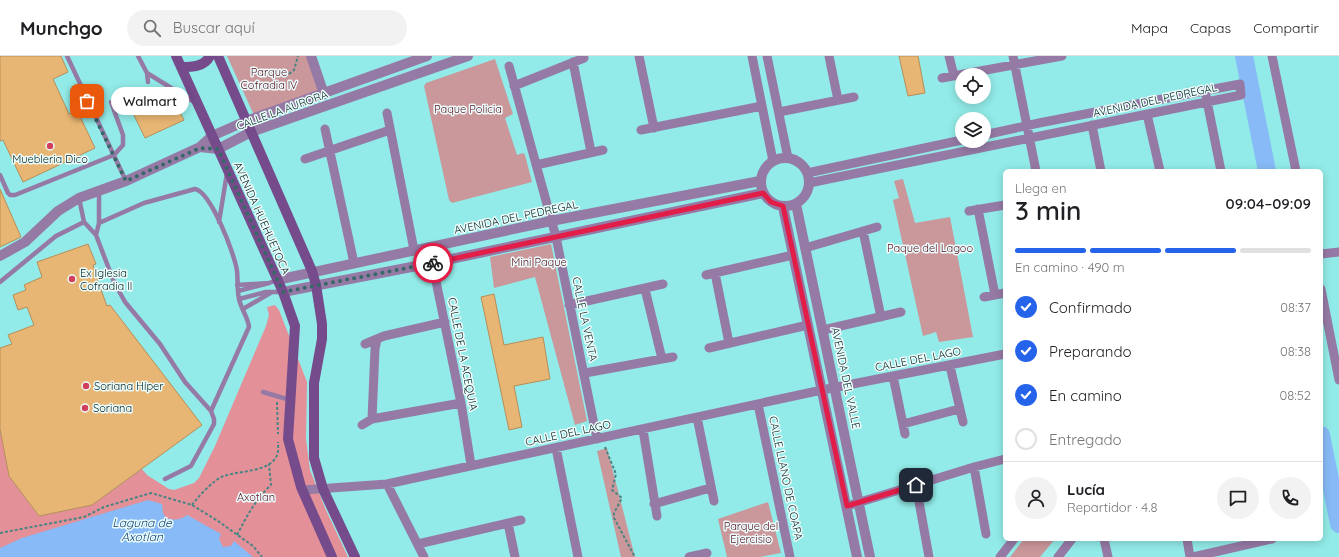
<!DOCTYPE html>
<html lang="es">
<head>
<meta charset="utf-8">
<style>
  body { margin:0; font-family:Quicksand,sans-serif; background:#f2f2f2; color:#202124; height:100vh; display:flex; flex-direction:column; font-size:15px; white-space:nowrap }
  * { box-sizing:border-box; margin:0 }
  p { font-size:13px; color:#757577 }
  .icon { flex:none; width:22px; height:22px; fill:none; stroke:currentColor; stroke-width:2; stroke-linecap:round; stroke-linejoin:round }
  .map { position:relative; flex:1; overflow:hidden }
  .panel { position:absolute; left:1003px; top:113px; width:320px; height:372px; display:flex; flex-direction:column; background:#fff; border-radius:6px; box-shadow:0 2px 10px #0003 }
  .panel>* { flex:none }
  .controls { position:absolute; left:955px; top:12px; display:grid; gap:8px }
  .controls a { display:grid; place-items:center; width:36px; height:36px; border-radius:50%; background:#fff; box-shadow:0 2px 10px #0003; font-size:20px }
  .pin { position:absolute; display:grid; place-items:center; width:34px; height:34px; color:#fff; margin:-17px; border-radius:8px; box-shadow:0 2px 6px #0006 }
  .courier { position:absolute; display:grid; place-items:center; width:40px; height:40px; margin:-20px; border:3px solid #e11d48; border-radius:50%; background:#fff; color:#222; box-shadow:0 1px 5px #0007 }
  .bubble { position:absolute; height:28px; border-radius:14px; background:#fff; box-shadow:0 2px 10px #0003; font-size:13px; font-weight:600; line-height:28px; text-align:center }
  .summary em { font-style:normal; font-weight:600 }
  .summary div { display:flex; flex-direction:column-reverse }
  .summary { display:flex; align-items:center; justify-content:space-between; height:68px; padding:0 12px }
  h1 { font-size:26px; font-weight:600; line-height:30px }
  .bar { display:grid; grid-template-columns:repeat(4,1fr); gap:6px 4px; align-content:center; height:48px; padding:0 12px }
  .bar i { height:5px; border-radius:3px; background:#e0e0e0 }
  .bar .current { background:#2563eb }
  .bar p { grid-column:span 4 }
  .line { display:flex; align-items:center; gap:10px; padding:0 12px; border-top:1px solid #e0e0e0 }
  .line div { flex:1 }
  .round { display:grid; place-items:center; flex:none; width:42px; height:42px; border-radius:21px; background:#f2f2f2 }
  ol { padding:0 12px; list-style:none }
  li { display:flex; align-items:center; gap:12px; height:44px }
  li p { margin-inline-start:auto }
  li .icon { padding:4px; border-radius:50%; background:#2563eb; color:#fff; stroke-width:4 }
  li:last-child { color:#757577 }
  li i { width:22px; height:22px; border:2px solid #e0e0e0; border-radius:50% }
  header { display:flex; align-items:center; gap:24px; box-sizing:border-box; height:56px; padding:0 20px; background:#fff; border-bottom:1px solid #e0e0e0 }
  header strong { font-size:19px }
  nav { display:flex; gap:22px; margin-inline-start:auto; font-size:14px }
  .search { width:280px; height:36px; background:#f2f2f2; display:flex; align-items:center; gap:10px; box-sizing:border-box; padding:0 14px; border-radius:22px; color:#757577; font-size:15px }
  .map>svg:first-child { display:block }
  .green { fill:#ca979b }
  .forest { fill:#e39099 }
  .water { fill:#87baf6 }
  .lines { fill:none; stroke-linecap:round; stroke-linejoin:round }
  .river { stroke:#87baf6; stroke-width:18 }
  .building { fill:#e8b674; stroke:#b68e59 }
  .path { stroke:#4a8483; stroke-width:2; stroke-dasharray:3 2; stroke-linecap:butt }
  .service { stroke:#967aa6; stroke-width:4.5 }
  .minor { stroke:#967aa6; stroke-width:9 }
  .tertiary { stroke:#967aa6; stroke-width:10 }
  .secondary { stroke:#754b8b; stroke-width:10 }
  .done { stroke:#366867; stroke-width:4; stroke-dasharray:0 7.2 }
  .route { stroke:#e11d48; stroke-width:5 }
  .poi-dot { fill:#d0405d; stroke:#edfdfc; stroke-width:1.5 }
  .labels { text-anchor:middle; stroke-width:3; stroke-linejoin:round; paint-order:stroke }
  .park-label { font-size:11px; fill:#5b1122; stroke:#edfdfc }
  .street-label { font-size:11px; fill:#042121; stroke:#edfdfc }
  .poi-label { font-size:11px; fill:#042121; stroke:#edfdfc; text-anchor:start }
  .water-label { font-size:12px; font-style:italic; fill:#0c4176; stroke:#edfdfc }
</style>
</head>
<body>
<header>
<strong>Munchgo</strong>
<div class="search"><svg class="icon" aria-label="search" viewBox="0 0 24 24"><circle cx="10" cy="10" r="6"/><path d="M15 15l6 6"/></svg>Buscar aquí</div>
<nav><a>Mapa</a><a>Capas</a><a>Compartir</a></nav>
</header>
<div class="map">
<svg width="1339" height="501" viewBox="0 0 1339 501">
  <rect width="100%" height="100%" fill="#92ebe8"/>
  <!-- green -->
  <path class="green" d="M227,0H308L321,34L254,59Z
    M495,3L513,58L505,62L517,99L523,97L525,99L532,126L452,147L449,144L424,30L426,27Z
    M903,123L915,167L950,161L973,281L939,286L936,276L923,280L893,144L899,142L894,125Z
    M551,188L587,365L575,369L535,221L494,232L490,201Z
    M607,392L635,501H621L597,395Z
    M768,446L781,497L760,501H727L718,463Z
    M1024,483H1055L1040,501H1010Z"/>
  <!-- forest -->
  <path class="forest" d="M275,249L279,254L307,326L306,383L310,414L325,452L348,501H0V373L9,420L39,460L92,449L142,413L147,419L169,433L174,434L194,427L199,422L215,390L266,270L269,259L267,251Z"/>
  <!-- water -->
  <path class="water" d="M148,444L162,448L163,457L166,462C174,464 179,465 187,459L221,478L219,483L223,491L231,490L234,485L253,501H0V492L22,482Z"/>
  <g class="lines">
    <!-- river -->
    <path class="river" d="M1244,0L1267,115
      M1321,379L1339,468"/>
  </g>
  <!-- building -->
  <path class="building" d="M0,0H61L68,16L53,23L69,58L77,54L95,92L23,126L3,84L0,85Z
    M899,0H918L925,37L908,40Z
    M169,35L184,64L145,82L131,53Z
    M0,133L21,181L0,191Z
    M88,188L96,208L93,209L98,223H97L107,250L110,249L202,369L92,449L39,460L9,420L0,373V292L12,288L8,279L34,269L27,251L18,254L13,239L26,234L24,229L42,221L37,206Z
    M494,238L504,289L543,281L550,323L514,330L522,371L509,374L481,241Z"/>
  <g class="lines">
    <!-- path -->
    <path class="path" d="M285,21L294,14L298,0
      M277,346L278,378
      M605,391L616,418L612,434L622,442L614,457V462L635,501
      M192,449C198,441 214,423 224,420C237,415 269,416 276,401C279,397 278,391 278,386
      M0,477L84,461L104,451L151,437L192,449L218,465L253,490L262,501
      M237,479C247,460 255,444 271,429L269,408"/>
    <!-- service -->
    <path class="service" d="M67,0L126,125
      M138,0L147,17L148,26
      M147,17L194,46
      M0,119L8,137L10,139H15L114,99L123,89V79L111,46
      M99,135V167
      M79,142L84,166L96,179L114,226L125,246L160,288L185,326L211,355L249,271C248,261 241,253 239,243C237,234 238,224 237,215C235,199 211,136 195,133L144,147L99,167L96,179
      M219,166L227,117
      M0,226L56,180L84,166
      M237,229L269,227L277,224
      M238,235L269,227
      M239,243L266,236H272
      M243,253L272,236H283
      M263,336L290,344
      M165,423L191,410L214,368V363L211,355"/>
    <!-- minor -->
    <path class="minor" d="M639,0L654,72
      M752,0L773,105
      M767,0L788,102
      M829,0L838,44
      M949,0L954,20
      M1013,0L1036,115
      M1272,0L1296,115
      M573,6L591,96
      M509,10L556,181L597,383
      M942,22L1062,0
      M514,30L584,2
      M1206,40L1221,115
      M779,56L854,41
      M387,57L414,194
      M1147,58L1160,115
      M1092,69L1101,115
      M325,73L354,207
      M641,74L762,50
      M305,103L390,74
      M536,109L603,94
      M807,117L962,84
      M809,127L1241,39L1240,28L1039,67L984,79
      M978,153L995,239
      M969,155L1005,149
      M863,175L881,261
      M429,191L461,347L471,409
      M805,192L877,171
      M1321,198L1339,196
      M715,217L729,287
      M706,219L793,199
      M645,233L662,303
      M1321,233L1339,324
      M984,241L1005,237
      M569,249L663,228
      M823,274L901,256
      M365,288L384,280L445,266
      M709,292L808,269
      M950,310L963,366
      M585,317L673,301
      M893,320L905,378
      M758,348L790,501
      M697,361L714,445
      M372,363L375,293L377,283
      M903,368L959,353
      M362,369L372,363L461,347
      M643,374L657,460
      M556,392L578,501
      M974,411L986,478
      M387,428L424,501
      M916,429L929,501
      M303,434L387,428L822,334L1005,298
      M654,448L710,432
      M847,450L974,411L1005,403
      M508,467L515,501
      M1104,483L1108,501
      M1187,483L1190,501
      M418,488L521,464
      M689,501L707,497
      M1000,501L1014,483
      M1058,501L1072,483
      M1193,501L1272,483"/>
    <!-- tertiary -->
    <path class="tertiary" d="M311,0L324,38
      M200,91L218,93L251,76L468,0
      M761 126a24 24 0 1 1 48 0a24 24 0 1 1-48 0Z
      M796,148L870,501
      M783,151L857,501
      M0,200L25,186L58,155L79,142L126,125L200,91L212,80L246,65L427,0
      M277,224L551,165L760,125
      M283,236L432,207L763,137"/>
    <!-- secondary -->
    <path class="secondary" d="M176,0L283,236L295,270L288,383L301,431L332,501
      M218,0L312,215L316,229L322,268V283L314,327V402L323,433L355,501
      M181,11C192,11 204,11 210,0"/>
  </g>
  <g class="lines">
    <!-- done -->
    <path class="done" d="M87,45L126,125L200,92L218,93L283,236L433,207"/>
    <!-- route -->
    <path class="route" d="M433,207L763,137L771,146L783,150L847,450L916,429"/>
  </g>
  <!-- markers -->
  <g class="poi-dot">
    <circle cx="50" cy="90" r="4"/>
    <circle cx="72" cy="223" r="4"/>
    <circle cx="86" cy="330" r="4"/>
    <circle cx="85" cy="352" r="4"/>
  </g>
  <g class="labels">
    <!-- park labels -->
    <g class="park-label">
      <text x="269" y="20">Parque<tspan x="269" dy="13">Cofradia lV</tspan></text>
      <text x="468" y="57">Paque Policia</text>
      <text x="930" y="196">Paque del Lagoo</text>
      <text x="539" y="210">Mini Paque</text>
      <text x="256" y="445">Axotlan</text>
      <text x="751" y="474">Parque del<tspan x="751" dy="13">Ejercisio</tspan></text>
    </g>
    <!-- street labels -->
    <g class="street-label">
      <text transform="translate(1155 44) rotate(-12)" y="4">AVENIDA DEL PEDREGAL</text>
      <text transform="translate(282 54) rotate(-20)" y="4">CALLE LA AURORA</text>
      <text transform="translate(516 161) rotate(-12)" y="4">AVENIDA DEL PEDREGAL</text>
      <text transform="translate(262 162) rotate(66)" y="4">AVENIDA HUEHUETOCA</text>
      <text transform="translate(585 263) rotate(78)" y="4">CALLE LA VENTA</text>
      <text transform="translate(463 298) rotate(79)" y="4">CALLE DE LA ACEQUIA</text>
      <text transform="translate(918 303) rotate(-11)" y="4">CALLE DEL LAGO</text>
      <text transform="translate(846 322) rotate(78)" y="4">AVENIDA DEL VALLE</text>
      <text transform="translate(568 377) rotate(-12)" y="4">CALLE DEL LAGO</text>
      <text transform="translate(786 422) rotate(78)" y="4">CALLE LLANO DE COAPA</text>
    </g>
    <!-- poi labels -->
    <g class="poi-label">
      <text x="50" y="107" text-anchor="middle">Muebleria Dico</text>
      <text x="80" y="221">Ex Iglesia<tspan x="80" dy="13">Cofradia ll</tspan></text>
      <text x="94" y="334">Soriana Híper</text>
      <text x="93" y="356">Soriana</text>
    </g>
    <!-- water labels -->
    <g class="water-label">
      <text x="142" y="471">Laguna de<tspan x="142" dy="14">Axotlan</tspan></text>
    </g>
  </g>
</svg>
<div class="controls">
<a><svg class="icon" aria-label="locate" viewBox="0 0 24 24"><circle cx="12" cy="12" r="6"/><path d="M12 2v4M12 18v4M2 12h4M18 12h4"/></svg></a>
<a><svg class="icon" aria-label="layers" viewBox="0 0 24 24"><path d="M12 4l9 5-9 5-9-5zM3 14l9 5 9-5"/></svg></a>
</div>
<div class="pin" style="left:87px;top:45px;background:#ea580c"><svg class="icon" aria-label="bag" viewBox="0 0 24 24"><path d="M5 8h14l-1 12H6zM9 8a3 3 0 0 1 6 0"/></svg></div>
<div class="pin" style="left:916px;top:429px;background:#1f2937"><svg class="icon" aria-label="home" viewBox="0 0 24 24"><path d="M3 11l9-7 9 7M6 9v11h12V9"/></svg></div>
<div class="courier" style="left:433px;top:207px"><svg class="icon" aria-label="bike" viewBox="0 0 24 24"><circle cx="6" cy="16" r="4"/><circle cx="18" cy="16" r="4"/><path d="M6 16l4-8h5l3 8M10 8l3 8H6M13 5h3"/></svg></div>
<div class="bubble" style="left:111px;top:31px;width:78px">Walmart</div>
<section class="panel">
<div class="summary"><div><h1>3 min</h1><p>Llega en</p></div><em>09:04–09:09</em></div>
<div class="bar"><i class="current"></i><i class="current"></i><i class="current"></i><i></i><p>En camino · 490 m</p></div>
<ol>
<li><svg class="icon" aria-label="check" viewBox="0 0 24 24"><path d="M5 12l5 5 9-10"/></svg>Confirmado<p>08:37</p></li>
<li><svg class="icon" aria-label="check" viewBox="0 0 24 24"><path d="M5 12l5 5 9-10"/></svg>Preparando<p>08:38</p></li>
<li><svg class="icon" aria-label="check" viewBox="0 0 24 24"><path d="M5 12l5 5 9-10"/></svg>En camino<p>08:52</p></li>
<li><i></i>Entregado</li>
</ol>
<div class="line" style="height:72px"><a class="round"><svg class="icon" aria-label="person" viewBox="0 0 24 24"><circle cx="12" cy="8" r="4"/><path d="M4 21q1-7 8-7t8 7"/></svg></a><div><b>Lucía</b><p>Repartidor · 4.8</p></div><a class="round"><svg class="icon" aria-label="chat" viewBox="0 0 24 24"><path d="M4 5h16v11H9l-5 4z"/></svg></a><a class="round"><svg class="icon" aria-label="phone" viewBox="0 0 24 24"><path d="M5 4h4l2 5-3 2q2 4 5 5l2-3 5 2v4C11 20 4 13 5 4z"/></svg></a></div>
</section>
</div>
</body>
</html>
